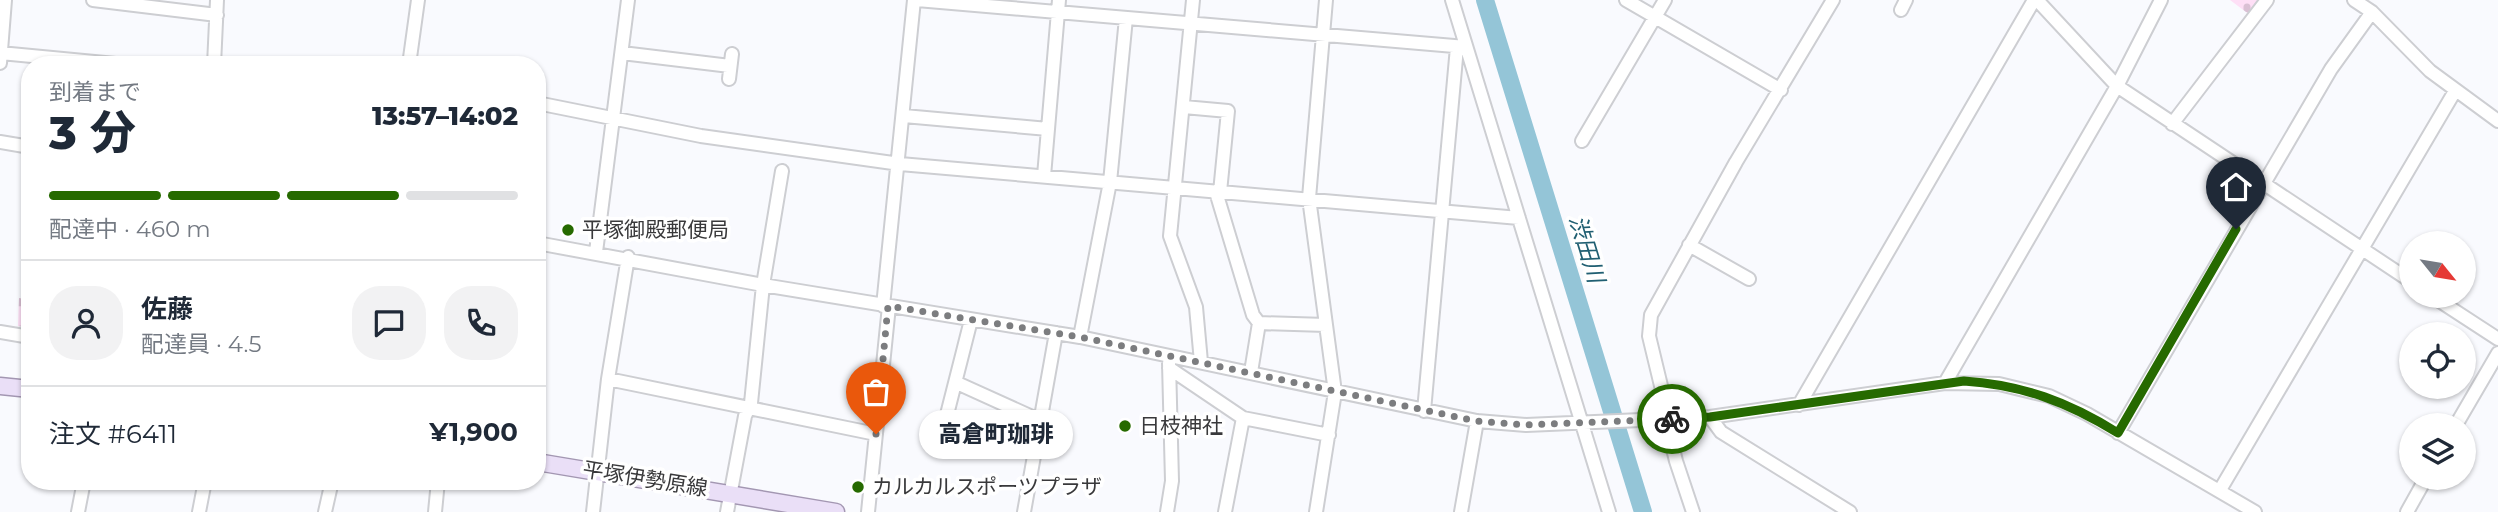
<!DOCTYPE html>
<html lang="ja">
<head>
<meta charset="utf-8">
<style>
  body { margin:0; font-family:Montserrat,"Noto Sans JP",sans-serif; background:#f2f2f3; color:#1f2937; height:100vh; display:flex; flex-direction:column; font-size:26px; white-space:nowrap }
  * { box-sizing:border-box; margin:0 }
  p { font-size:23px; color:#747a83 }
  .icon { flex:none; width:38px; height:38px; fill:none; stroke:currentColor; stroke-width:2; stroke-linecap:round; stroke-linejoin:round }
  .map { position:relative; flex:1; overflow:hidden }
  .details { position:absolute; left:21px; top:56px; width:525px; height:434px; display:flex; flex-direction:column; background:#fff; border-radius:28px; box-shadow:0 2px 5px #0004 }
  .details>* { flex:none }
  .needle { width:46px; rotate:120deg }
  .tools { position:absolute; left:2399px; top:231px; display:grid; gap:14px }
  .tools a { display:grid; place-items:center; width:77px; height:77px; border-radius:50%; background:#fff; box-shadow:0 2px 5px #0004; font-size:35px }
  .pin { position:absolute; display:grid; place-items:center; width:60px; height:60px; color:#fff; margin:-72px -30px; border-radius:50% 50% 50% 0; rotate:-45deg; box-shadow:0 0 7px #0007 }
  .pin .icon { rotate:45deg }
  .courier { position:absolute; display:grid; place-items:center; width:70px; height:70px; margin:-35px; border:5px solid #266a00; border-radius:50%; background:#fff; color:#222; box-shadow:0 2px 9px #0007 }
  .bubble { position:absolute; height:49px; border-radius:24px; background:#fff; box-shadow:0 2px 5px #0004; font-size:23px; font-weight:800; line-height:49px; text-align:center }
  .overview em { font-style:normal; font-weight:800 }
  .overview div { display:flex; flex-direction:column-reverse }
  .overview { display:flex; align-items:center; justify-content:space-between; height:119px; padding:0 28px }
  h1 { font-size:46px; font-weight:800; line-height:52px }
  .bar { display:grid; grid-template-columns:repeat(4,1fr); gap:10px 7px; align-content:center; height:84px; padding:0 28px }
  .bar i { height:9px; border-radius:5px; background:#e0e1e3 }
  .bar .active { background:#266a00 }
  .bar p { grid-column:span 4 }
  .line { display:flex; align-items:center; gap:18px; padding:0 28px; border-top:2px solid #e0e1e3 }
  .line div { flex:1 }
  .round { display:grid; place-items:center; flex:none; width:74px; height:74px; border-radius:28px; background:#f2f2f3 }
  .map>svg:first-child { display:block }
  .cemetery { fill:url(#cemetery-stones) }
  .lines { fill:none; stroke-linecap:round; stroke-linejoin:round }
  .river { stroke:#94c5d7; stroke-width:18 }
  .minor-casing { stroke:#cdced2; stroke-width:16 }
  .major-casing { stroke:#a397b2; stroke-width:19 }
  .minor { stroke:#fff; stroke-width:12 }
  .major { stroke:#eadff7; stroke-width:16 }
  .done { stroke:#7c7d7f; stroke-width:7; stroke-dasharray:0 12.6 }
  .route { stroke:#266a00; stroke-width:9 }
  .poi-dot { fill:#266a00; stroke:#fff; stroke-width:2.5 }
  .labels { text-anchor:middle; stroke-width:7; stroke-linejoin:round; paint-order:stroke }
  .poi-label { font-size:21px; fill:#39393b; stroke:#fff; text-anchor:start }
  .street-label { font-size:21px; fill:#39393b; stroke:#fff }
  .water-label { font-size:23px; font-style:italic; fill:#205f72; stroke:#fff }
</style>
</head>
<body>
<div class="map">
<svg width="2498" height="512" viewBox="0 0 2498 512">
  <defs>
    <pattern id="cemetery-stones" width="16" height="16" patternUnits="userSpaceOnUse" patternTransform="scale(1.75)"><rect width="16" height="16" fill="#fedff6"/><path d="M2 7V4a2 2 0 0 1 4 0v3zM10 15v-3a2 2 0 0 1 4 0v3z" fill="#dac0d4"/></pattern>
  </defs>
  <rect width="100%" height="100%" fill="#f9fafe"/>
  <!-- cemetery -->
  <path class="cemetery" d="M2230,0H2260L2250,15Z
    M19,298L30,300V328L18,326Z"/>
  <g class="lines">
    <!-- river -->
    <path class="river" d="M1485,0L1643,512"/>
    <!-- minor casing -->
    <g class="minor-casing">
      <path id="minor" d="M93,0L217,15
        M917,0L1466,47
        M1193,0L1170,236L1196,307L1201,362
        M1452,0L1609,512
        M1626,0L1781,90
        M2037,0L2117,86L2412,282
        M2354,0L2372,12L2430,71L2498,121
        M1901,10L1906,0
        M0,53L126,65
        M622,53L730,66
        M0,63L5,0
        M214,65L217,0
        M409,65L418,0
        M729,79L732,54
        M537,103L701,136L900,164L1519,218
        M1184,107L1228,111L1220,192
        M904,116L1048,129
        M2172,124L2267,0
        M1582,141L1665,0
        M0,142L30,147
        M1044,176L1059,0
        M1216,192L1253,315L1259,323L1326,325
        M537,243L763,285L1080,337L1477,421L1526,425L1710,417L1945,383L1999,384L2049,396L2087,414L2255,512
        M1689,245L1749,279
        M596,252L628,0
        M2432,296L2498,339
        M883,306L914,0
        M0,332L30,337
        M1080,337L1110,182L1126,18
        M1169,368L1243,418L1329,435
        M1251,372L1259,323
        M608,379L876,434
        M957,383L1041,421
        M1945,383L2117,86L2161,0
        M1799,405L2034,0
        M1424,411L1457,47
        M1710,417L1721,432L1850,512
        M1669,419L1649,336L1651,315L1736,162L1833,0
        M1666,420L1676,461L1693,512
        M2456,425L2498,353
        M2118,433L2331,69L2372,12
        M940,442L971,320
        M2220,490L2455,91
        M78,512L84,481
        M199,512L205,481
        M325,512L332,481
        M435,512L438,481
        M593,512L608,379L628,257
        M727,512L745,416L751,403L763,285L782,171
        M868,512L889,306
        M1024,512L1056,333
        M1167,512L1172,481L1169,363
        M1225,512L1243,418
        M1316,512L1335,392L1309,198L1326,0
        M1461,512L1477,421
        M2407,512L2426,478"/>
    </g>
    <!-- major casing -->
    <g class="major-casing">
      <path id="major" d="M0,386L30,389
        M537,462L836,512"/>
    </g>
    <!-- minor -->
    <use href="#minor" class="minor"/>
    <!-- major -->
    <use href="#major" class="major"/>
  </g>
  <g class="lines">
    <!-- done -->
    <path class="done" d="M876,434L888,306L1080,337L1476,421L1526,425L1672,419"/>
    <!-- route -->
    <path class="route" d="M1672,419L1710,417L1964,381C2023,385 2068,402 2118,433L2236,229"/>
  </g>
  <!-- markers -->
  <g class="poi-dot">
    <circle cx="568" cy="230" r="7"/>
    <circle cx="1125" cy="426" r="7"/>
    <circle cx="858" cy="487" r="7"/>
  </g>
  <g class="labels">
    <!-- poi labels -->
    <g class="poi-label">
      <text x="582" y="237">平塚御殿郵便局</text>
      <text x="1139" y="433">日枝神社</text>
      <text x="872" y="494">カルカルスポーツプラザ</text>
    </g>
    <!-- street labels -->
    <g class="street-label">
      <text transform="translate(645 479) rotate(9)" y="7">平塚伊勢原線</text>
    </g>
    <!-- water labels -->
    <g class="water-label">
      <text transform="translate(1587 249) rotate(73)" y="8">渋田川</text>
    </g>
  </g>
</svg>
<div class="tools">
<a><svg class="needle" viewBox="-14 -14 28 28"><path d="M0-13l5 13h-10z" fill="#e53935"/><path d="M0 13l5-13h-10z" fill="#747a83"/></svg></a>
<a><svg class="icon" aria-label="locate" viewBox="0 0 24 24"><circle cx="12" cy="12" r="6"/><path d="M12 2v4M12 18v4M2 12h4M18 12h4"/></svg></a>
<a><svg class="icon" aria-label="layers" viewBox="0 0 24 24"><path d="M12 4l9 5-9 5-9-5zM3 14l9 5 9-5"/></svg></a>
</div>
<div class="pin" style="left:876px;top:434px;background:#ea580c"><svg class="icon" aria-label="bag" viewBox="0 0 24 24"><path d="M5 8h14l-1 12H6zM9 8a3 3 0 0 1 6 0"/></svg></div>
<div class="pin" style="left:2236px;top:229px;background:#1f2937"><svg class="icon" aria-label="home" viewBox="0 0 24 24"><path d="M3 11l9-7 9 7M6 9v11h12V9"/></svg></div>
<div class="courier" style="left:1672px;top:419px"><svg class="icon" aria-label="bike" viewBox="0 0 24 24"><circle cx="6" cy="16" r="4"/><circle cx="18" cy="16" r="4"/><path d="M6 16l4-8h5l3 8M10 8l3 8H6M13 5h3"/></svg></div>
<div class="bubble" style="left:919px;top:410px;width:154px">高倉町珈琲</div>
<section class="details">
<div class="overview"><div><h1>3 分</h1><p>到着まで</p></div><em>13:57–14:02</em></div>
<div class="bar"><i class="active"></i><i class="active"></i><i class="active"></i><i></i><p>配達中 · 460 m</p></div>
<div class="line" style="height:126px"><a class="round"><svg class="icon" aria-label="person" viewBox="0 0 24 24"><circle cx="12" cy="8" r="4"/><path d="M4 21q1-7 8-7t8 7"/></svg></a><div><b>佐藤</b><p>配達員 · 4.5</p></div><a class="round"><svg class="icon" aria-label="chat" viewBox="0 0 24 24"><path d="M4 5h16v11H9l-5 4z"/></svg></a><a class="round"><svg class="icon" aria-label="phone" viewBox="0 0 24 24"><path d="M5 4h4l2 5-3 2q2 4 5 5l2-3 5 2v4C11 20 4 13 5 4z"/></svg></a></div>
<div class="line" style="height:91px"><div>注文 #6411</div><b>¥1,900</b></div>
</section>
</div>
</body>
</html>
